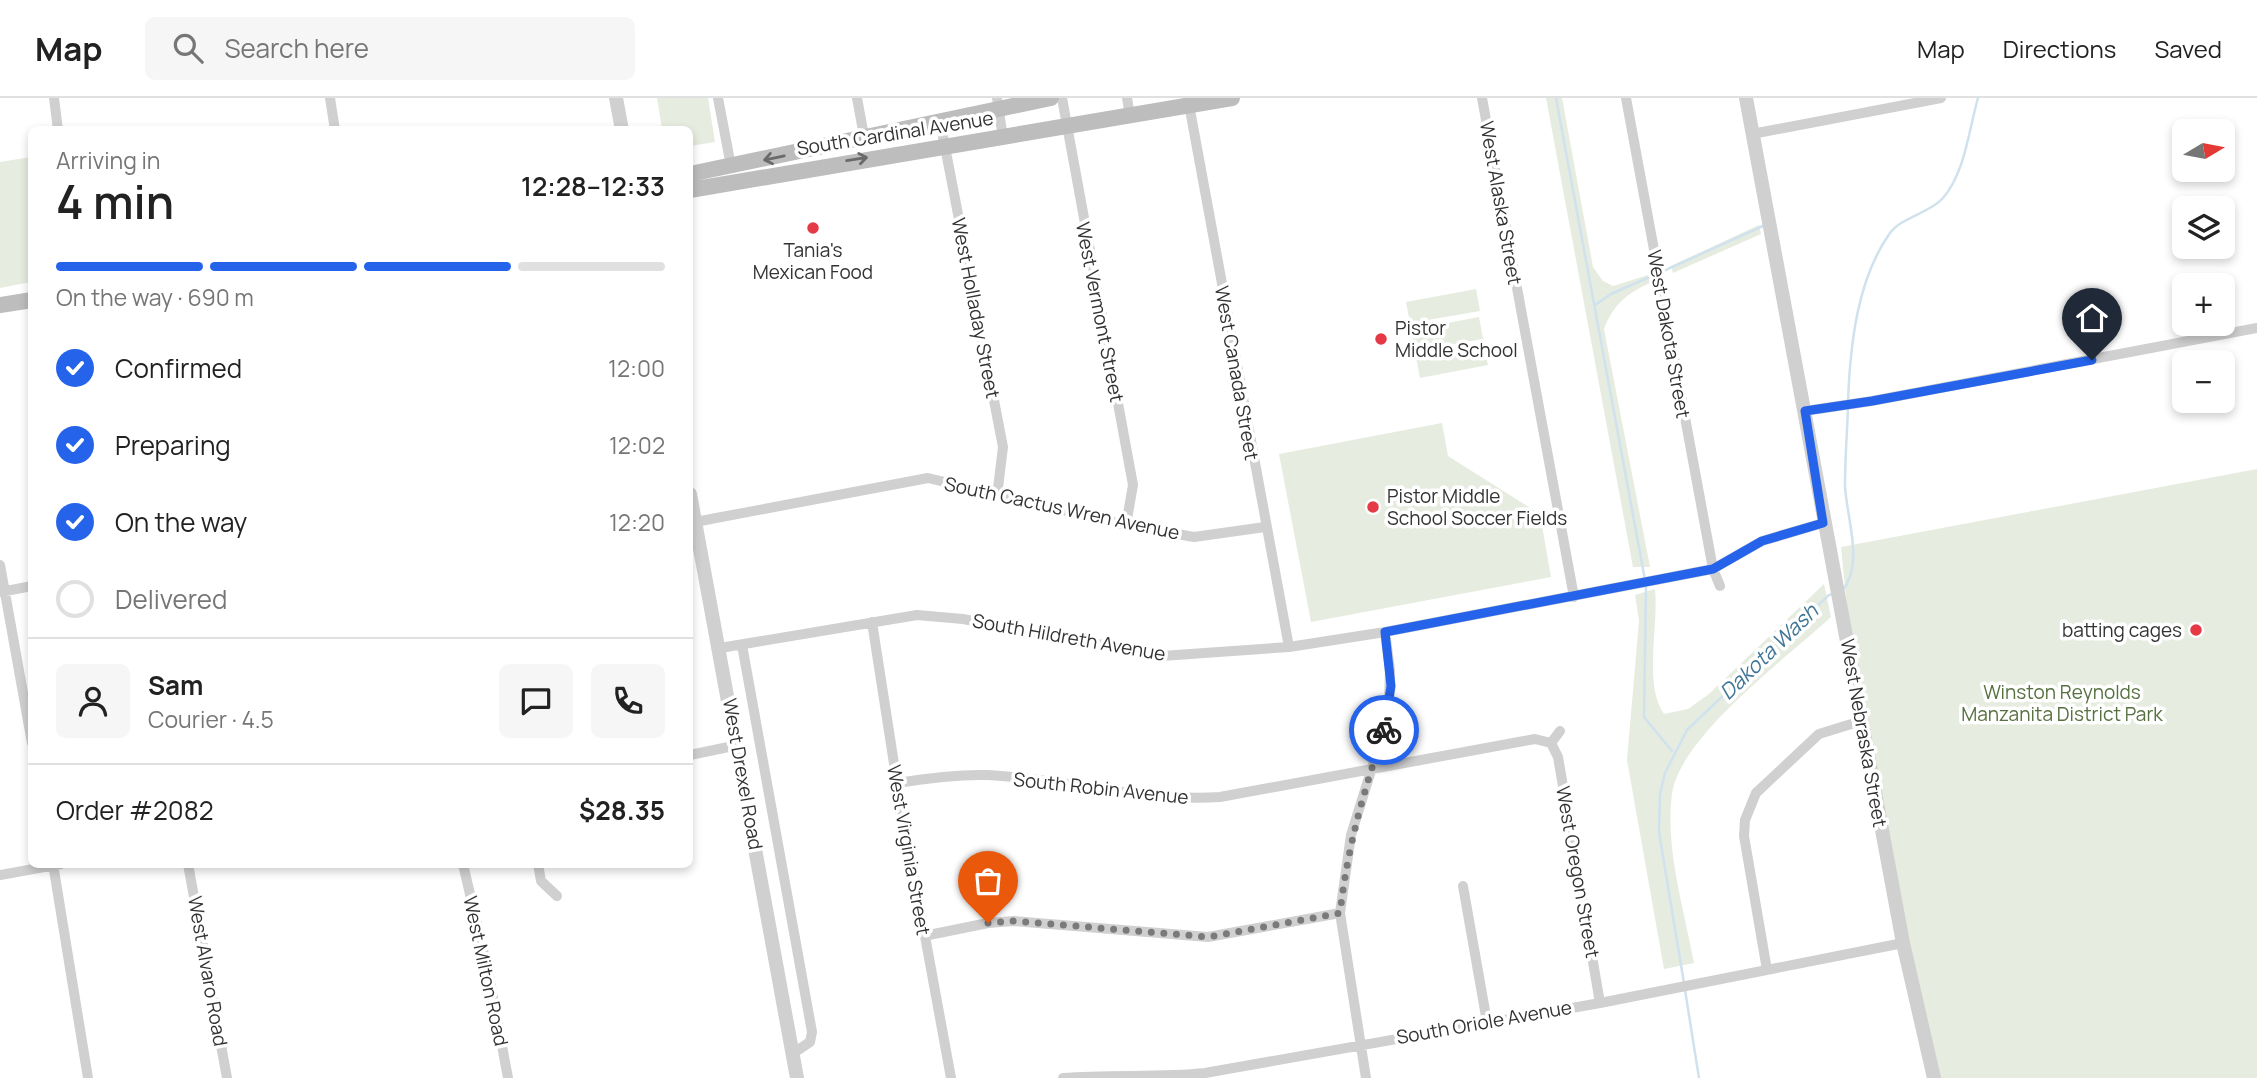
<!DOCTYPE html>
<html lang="en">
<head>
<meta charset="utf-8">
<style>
  body { margin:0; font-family:Manrope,sans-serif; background:#f6f6f6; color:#222; height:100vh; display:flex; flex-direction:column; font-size:26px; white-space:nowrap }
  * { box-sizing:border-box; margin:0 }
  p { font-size:23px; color:#767676 }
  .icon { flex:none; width:38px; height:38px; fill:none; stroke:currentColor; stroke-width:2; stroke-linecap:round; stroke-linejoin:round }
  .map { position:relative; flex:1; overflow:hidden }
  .side { position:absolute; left:28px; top:28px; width:665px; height:742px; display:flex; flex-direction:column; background:#fff; border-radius:10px; box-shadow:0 4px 10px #0003 }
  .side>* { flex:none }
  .needle { width:46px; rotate:80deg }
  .controls { position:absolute; left:2172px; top:21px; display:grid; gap:14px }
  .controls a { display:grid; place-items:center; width:63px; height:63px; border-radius:10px; background:#fff; box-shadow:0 4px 10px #0003; font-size:35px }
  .pin { position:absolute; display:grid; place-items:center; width:60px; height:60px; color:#fff; margin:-72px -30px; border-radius:50% 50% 50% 0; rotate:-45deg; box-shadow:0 0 7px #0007 }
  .pin .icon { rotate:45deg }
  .courier { position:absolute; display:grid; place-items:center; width:70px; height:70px; margin:-35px; border:5px solid #2563eb; border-radius:50%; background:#fff; color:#222; box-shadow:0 2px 9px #0007 }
  .head em { font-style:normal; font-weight:600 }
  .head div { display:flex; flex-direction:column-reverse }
  .head { display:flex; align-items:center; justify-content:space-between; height:119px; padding:0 28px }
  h1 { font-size:46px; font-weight:600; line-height:52px }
  .bar { display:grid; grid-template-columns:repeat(4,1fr); gap:10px 7px; align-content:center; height:84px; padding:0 28px }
  .bar i { height:9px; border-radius:5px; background:#e0e0e0 }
  .bar .on { background:#2563eb }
  .bar p { grid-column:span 4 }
  .line { display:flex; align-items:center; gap:18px; padding:0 28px; border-top:2px solid #e0e0e0 }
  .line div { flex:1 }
  .round { display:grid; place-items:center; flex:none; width:74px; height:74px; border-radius:10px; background:#f6f6f6 }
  ol { padding:0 28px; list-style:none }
  li { display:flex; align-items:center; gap:21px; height:77px }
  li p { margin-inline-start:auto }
  li .icon { padding:7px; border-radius:50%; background:#2563eb; color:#fff; stroke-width:4 }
  li:last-child { color:#767676 }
  li i { width:38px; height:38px; border:4px solid #e0e0e0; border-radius:50% }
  header { display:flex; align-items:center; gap:42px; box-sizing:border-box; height:98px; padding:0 35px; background:#fff; border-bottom:2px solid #e0e0e0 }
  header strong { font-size:33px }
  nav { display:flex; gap:38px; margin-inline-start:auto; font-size:24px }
  .search { width:490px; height:63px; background:#f6f6f6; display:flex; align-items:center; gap:18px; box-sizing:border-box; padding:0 24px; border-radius:10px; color:#767676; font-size:26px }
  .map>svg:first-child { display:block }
  .green { fill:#e6ecdf }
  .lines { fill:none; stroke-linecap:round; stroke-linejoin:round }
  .stream { stroke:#cfe2ee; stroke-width:2.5 }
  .minor { stroke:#d0d0d0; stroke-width:10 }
  .tertiary { stroke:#d0d0d0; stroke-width:14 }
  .secondary { stroke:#bdbdbd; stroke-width:16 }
  .oneway { stroke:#6a6a6a }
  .done { stroke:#7a7a7a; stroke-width:7; stroke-dasharray:0 12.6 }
  .route { stroke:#2563eb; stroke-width:9 }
  .poi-dot { fill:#e63946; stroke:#fff; stroke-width:2.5 }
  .labels { text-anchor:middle; stroke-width:7; stroke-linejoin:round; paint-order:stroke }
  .street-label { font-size:19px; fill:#333; stroke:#fff }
  .poi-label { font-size:19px; fill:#333; stroke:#fff; text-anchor:start }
  .park-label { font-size:19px; fill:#56703f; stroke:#fff }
  .water-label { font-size:21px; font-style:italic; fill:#3f7597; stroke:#fff }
</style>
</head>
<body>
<header>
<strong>Map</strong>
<div class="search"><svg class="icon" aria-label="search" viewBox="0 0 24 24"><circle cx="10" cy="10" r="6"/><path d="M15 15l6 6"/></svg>Search here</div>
<nav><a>Map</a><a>Directions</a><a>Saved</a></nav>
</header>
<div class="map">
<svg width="2257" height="980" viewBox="0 0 2257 980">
  <rect width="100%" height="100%" fill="#fff"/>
  <!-- green -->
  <path class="green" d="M657,0H708L715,44L690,48V32L662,31Z
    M1546,0H1562L1593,169L1603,183L1613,188L1648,177L1650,185C1626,196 1614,206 1604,231L1650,469H1633Z
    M31,59V184L0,190V64Z
    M1759,127L1761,136L1673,175L1671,168Z
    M1476,191L1480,213L1410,225L1406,204Z
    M1479,219L1483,241L1415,253L1411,232Z
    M1484,247L1488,267L1420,280L1416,259Z
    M1442,325L1448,358L1540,416L1551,479L1311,524L1279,356Z
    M2257,371V980H1939L1908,846L1847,509L1841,449Z
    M1824,486L1831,519C1788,559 1680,638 1672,696C1665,751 1684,811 1694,865L1664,871L1627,662L1639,523L1635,497L1655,491C1659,530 1643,586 1664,616L1688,611L1709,596Z"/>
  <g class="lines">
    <!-- stream -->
    <path class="stream" d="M1556,0L1645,482
      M1661,174L1763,128
      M1595,207L1611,196L1654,177
      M1848,304C1850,248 1857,181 1890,135C1902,119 1930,115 1943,100C1965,75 1969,31 1978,0
      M1646,489L1644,619L1672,653
      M1842,493C1865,466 1846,419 1845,387C1845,362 1847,336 1848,310
      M1684,885L1659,734L1660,696L1665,675L1687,632L1829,497L1834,496
      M1685,892L1699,980"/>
    <!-- minor -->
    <path class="minor" d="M54,0L58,32
      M330,0L335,32
      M718,0L731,68
      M857,0L864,38
      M997,0L1003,40
      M1062,0L1133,387L1126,427
      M1127,0L1130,18
      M1482,0L1574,499
      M1626,0L1713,471L1720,488
      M1188,1L1289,549
      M940,23L1003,349L997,398
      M1752,36L1941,0
      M1805,313L1872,303L2257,230
      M695,424L928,380L1126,427L1194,439L1265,429
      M0,467L32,645
      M0,494L32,488
      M872,524L897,685L951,980
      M742,547L812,934L810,944L792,956
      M720,550L917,517L963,521L1162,558L1289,549L1385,534L1713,471L1762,443L1823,425
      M1551,645L1558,659L1600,905
      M1551,645L1560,633
      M690,657L738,647
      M897,685C928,680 957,676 988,677C1066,681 1142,704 1220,699L1535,641L1551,645
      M53,766L88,980
      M188,766L227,980
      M463,766L489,878L508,980
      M538,766L541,783L557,798
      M0,777L61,766
      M1463,788L1487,924
      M924,838L988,825L1014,823L1208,839L1340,815
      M1767,872L1744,738L1745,722L1756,695L1819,636L1861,623
      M1063,980C1111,976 1158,980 1205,975L1600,905L1903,845
      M1366,980L1340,815L1351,737L1384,631L1389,604L1390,572L1385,534"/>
    <!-- tertiary -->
    <path class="tertiary" d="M616,0L622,32
      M1746,0L1903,845L1934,980
      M690,396L797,980"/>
    <!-- secondary -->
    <path class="secondary" d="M690,76L1051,0
      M690,92L1232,0
      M0,207L32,202"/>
  </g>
  <!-- one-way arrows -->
  <defs><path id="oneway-shaft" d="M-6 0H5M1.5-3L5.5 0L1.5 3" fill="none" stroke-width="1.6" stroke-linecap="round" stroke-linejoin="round" transform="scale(1.75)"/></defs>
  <g class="oneway">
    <use href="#oneway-shaft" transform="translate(774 60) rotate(168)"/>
    <use href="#oneway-shaft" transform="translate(857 61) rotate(-9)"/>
  </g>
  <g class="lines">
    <!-- done -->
    <path class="done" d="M988,825L1014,823L1209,839L1340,815C1348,746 1363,697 1384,632"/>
    <!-- route -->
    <path class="route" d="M1384,632L1391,588L1385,534L1713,471L1762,443L1823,425L1805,313L1872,303L2092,262"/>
  </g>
  <!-- markers -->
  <g class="poi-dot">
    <circle cx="813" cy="130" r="7"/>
    <circle cx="1381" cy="241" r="7"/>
    <circle cx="1373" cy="409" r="7"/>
    <circle cx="2196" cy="532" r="7"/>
  </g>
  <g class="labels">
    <!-- street labels -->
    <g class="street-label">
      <text transform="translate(895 35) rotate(-9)" y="7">South Cardinal Avenue</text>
      <text transform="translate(1501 105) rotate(80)" y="7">West Alaska Street</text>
      <text transform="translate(976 210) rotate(79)" y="7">West Holladay Street</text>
      <text transform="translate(1100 214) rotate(79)" y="7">West Vermont Street</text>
      <text transform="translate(1669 236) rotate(80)" y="7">West Dakota Street</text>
      <text transform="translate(1237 275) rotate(80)" y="7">West Canada Street</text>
      <text transform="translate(1062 410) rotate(12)" y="7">South Cactus Wren Avenue</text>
      <text transform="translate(1069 539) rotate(10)" y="7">South Hildreth Avenue</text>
      <text transform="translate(1864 635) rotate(80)" y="7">West Nebraska Street</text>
      <text transform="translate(743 676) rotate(80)" y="7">West Drexel Road</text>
      <text transform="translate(1101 690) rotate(6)" y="7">South Robin Avenue</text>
      <text transform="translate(909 752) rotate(80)" y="7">West Virginia Street</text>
      <text transform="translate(1578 774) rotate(80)" y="7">West Oregon Street</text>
      <text transform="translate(208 873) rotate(80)" y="7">West Alvaro Road</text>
      <text transform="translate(486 873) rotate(78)" y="7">West Milton Road</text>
      <text transform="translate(1484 924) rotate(-10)" y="7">South Oriole Avenue</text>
    </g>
    <!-- poi labels -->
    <g class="poi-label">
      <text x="813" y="159" text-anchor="middle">Tania's<tspan x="813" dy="22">Mexican Food</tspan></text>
      <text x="1395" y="237">Pistor<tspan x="1395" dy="22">Middle School</tspan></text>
      <text x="1387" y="405">Pistor Middle<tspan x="1387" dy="22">School Soccer Fields</tspan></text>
      <text x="2182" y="539" text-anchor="end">batting cages</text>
    </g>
    <!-- park labels -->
    <g class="park-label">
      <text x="2062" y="601">Winston Reynolds<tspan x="2062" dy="22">Manzanita District Park</tspan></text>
    </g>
    <!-- water labels -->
    <g class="water-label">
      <text transform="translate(1769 554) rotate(-44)" y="7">Dakota Wash</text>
    </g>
  </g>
</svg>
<div class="controls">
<a><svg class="needle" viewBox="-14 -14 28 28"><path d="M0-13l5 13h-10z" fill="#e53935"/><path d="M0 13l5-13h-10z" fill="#767676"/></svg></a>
<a><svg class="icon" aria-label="layers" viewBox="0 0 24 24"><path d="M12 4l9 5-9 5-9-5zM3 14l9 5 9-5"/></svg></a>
<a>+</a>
<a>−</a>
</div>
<div class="pin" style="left:988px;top:825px;background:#ea580c"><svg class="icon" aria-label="bag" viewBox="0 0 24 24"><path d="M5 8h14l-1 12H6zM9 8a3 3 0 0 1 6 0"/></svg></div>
<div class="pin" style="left:2092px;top:262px;background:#1f2937"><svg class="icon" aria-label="home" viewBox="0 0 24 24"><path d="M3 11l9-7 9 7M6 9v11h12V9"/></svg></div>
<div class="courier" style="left:1384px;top:632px"><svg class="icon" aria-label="bike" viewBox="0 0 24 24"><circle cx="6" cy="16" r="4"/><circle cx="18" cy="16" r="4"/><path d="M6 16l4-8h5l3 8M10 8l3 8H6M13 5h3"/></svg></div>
<section class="side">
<div class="head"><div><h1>4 min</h1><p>Arriving in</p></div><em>12:28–12:33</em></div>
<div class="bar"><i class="on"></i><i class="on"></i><i class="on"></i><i></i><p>On the way · 690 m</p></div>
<ol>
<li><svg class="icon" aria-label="check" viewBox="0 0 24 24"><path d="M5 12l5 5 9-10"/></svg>Confirmed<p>12:00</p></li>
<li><svg class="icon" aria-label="check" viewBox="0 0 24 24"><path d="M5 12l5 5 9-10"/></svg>Preparing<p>12:02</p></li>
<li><svg class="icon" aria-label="check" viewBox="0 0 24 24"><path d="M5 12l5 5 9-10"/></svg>On the way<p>12:20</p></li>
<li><i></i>Delivered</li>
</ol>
<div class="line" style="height:126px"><a class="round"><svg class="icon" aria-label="person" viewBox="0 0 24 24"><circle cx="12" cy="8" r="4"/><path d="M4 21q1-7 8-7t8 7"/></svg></a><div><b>Sam</b><p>Courier · 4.5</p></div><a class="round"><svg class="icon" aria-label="chat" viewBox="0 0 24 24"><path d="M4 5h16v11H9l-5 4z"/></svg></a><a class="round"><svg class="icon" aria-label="phone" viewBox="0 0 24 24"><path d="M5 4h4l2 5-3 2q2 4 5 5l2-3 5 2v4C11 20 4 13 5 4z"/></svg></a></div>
<div class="line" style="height:91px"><div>Order #2082</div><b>$28.35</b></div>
</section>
</div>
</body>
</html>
